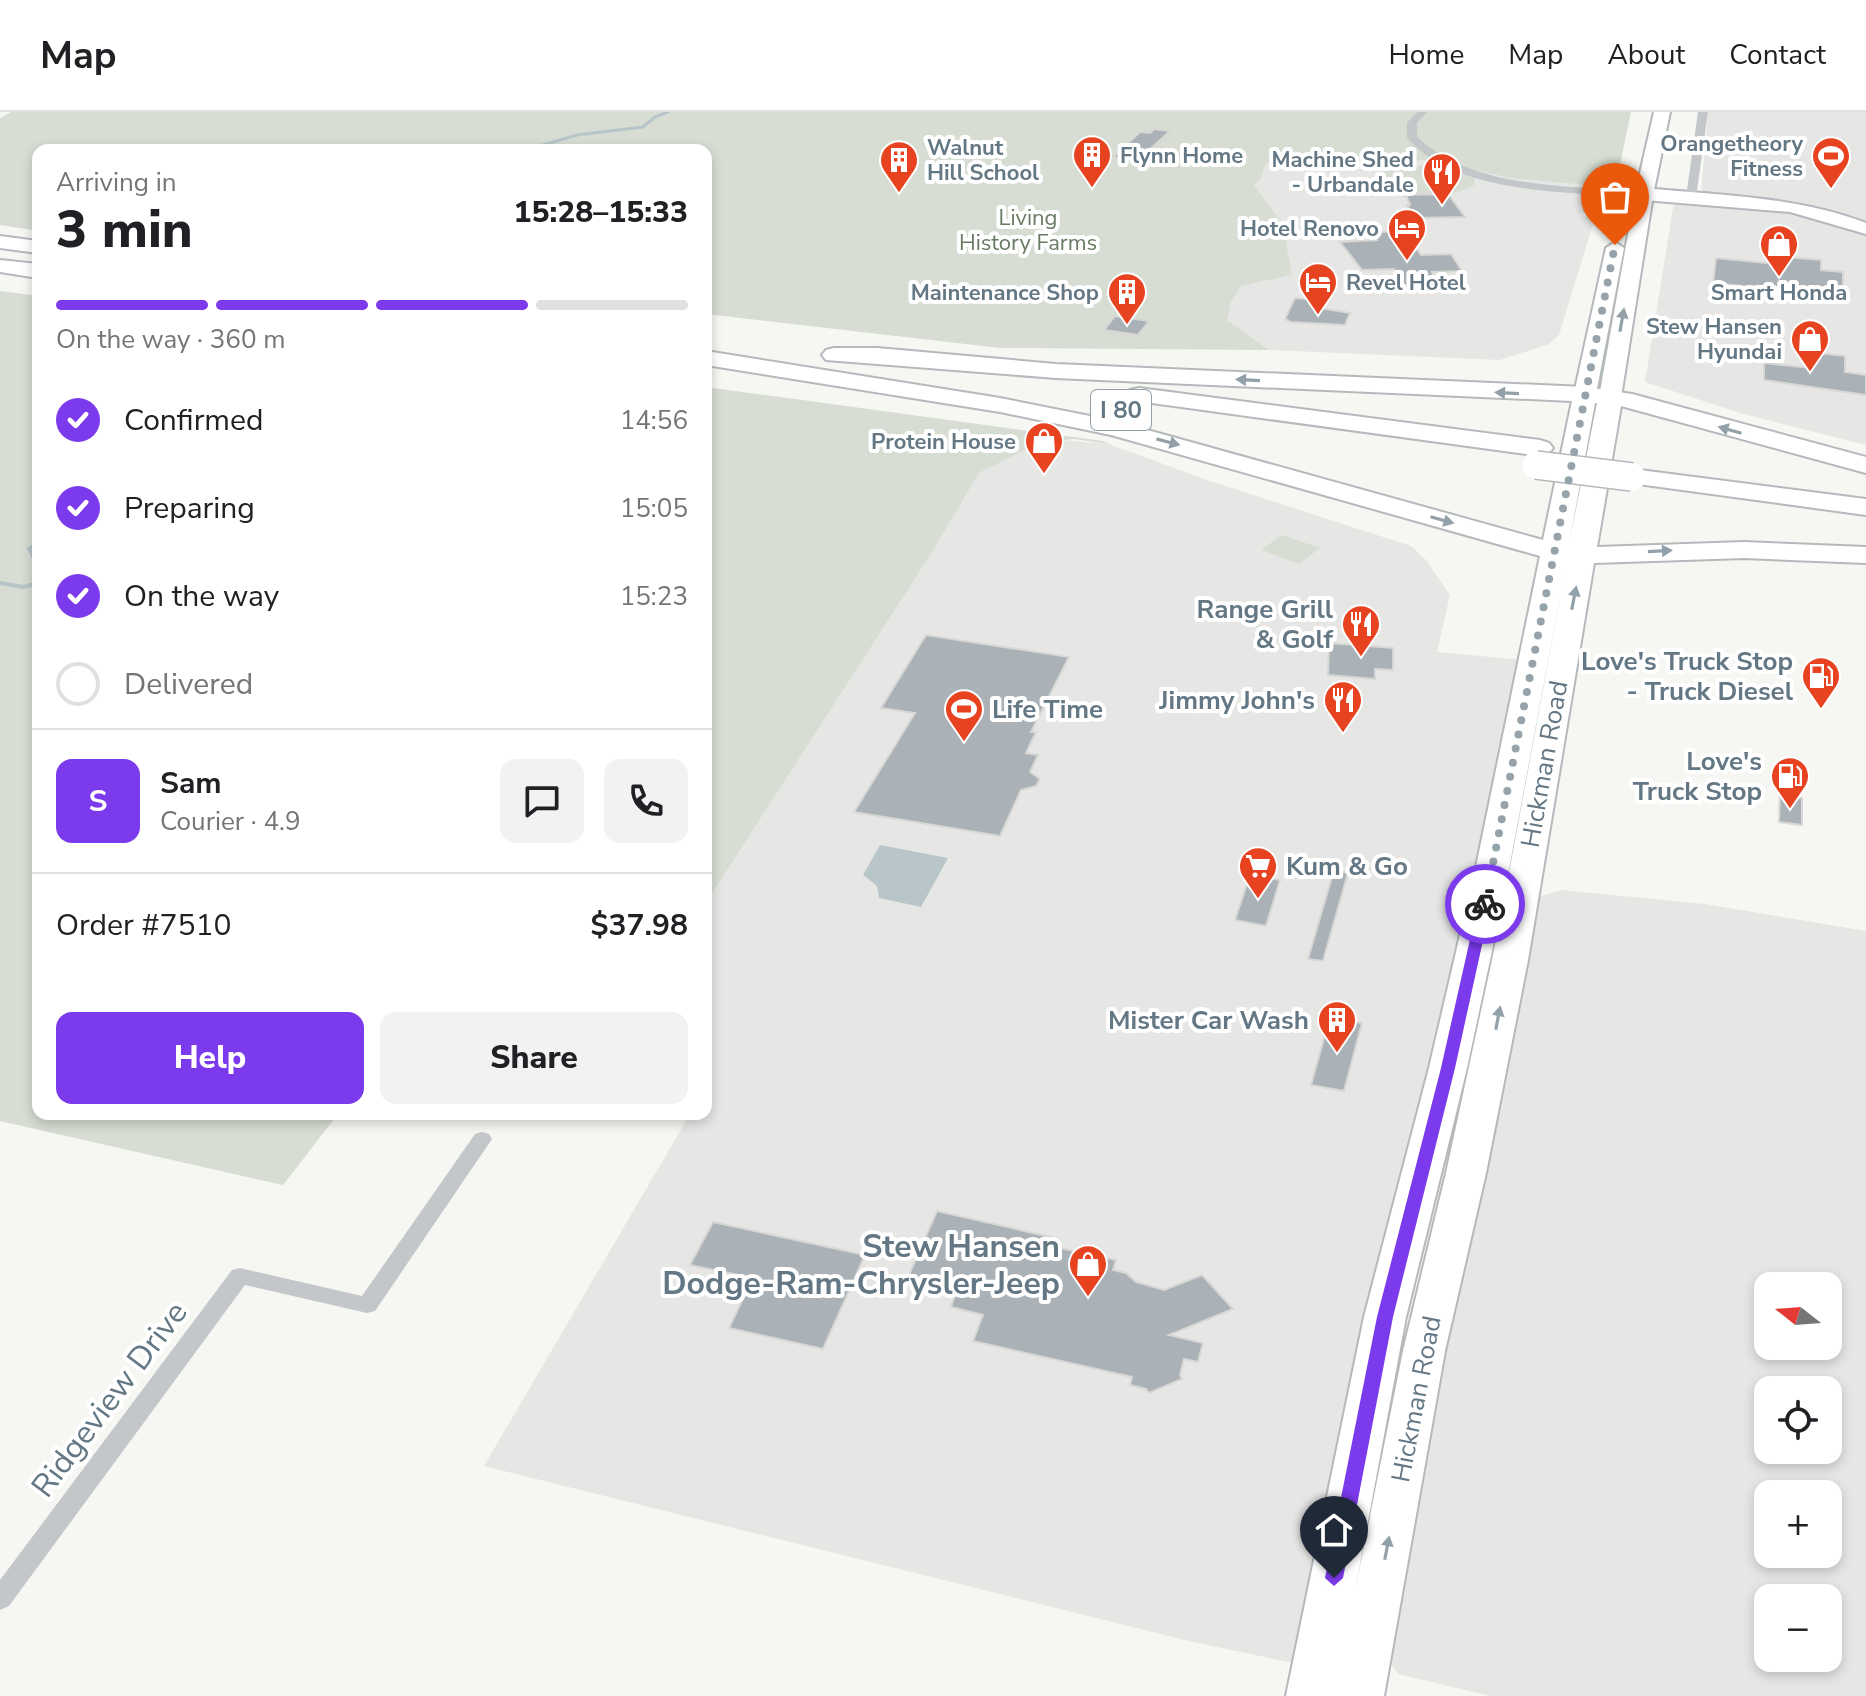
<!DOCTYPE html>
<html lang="en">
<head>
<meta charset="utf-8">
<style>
  body { margin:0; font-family:"Nunito Sans",sans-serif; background:#f2f2f2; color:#202124; height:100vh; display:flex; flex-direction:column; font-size:30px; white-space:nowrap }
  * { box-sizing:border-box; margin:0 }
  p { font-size:26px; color:#757577 }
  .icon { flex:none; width:44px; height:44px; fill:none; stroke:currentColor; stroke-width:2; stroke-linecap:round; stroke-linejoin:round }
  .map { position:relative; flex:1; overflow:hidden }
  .details { position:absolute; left:32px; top:32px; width:680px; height:976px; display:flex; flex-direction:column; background:#fff; border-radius:16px; box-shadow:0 4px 12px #0003 }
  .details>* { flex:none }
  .needle { width:52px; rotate:287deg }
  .tools { position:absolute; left:1754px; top:1160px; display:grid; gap:16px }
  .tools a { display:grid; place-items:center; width:88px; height:88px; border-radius:16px; background:#fff; box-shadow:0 4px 12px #0003; font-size:40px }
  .pin { position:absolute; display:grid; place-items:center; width:68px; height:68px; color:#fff; margin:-82px -34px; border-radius:50% 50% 50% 0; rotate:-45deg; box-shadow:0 0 8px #0007 }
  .pin .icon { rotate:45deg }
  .courier { position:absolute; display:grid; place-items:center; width:80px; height:80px; margin:-40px; border:6px solid #7c3aed; border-radius:50%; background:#fff; color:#222; box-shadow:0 2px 10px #0007 }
  .head em { font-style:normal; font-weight:800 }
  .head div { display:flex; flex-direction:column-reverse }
  .head { display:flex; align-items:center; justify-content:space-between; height:136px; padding:0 24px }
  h1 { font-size:52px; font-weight:800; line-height:60px }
  .bar { display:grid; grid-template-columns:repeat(4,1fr); gap:12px 8px; align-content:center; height:96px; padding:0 24px }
  .bar i { height:10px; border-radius:6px; background:#e0e0e0 }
  .bar .current { background:#7c3aed }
  .bar p { grid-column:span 4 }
  .line { display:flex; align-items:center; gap:20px; padding:0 24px; border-top:2px solid #e0e0e0 }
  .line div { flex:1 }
  .round { display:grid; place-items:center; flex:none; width:84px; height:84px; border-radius:16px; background:#f2f2f2 }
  ol { padding:0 24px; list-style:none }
  li { display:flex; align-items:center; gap:24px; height:88px }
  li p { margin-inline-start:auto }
  li .icon { padding:8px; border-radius:50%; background:#7c3aed; color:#fff; stroke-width:4 }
  li:last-child { color:#757577 }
  li i { width:44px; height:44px; border:4px solid #e0e0e0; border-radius:50% }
  .button { display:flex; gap:16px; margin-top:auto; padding:16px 24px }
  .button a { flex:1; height:92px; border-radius:16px; background:#7c3aed; color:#fff; font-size:32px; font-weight:800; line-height:92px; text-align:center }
  .button a+a { background:#f2f2f2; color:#202124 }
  header { display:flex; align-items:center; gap:48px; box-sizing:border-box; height:112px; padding:0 40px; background:#fff; border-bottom:2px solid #e0e0e0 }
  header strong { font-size:38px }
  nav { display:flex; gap:44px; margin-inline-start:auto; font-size:28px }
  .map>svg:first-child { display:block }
  .built { fill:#e6e7e5; fill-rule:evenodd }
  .green { fill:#d7ddd3 }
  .water { fill:#b8c6c9 }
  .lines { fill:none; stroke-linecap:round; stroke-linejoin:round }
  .stream-far1 { stroke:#b8c6c9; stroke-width:3 }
  .stream { stroke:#b8c6c9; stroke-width:4 }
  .building { fill:#aab2b7; stroke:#d7d7d5; stroke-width:2 }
  .secondary-casing { stroke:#b3b9bd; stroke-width:4 }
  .primary-casing { stroke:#b4b9bc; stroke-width:4 }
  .highway-casing { stroke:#b6b9bc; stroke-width:4 }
  .street { fill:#c3c7ca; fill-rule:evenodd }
  .secondary { fill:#fff; fill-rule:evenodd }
  .primary { fill:#fff; fill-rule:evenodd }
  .highway { fill:#fff; fill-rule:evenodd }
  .highway-bridge-casing { stroke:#b6b9bc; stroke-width:30; stroke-linecap:butt }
  .highway-bridge { stroke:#fff; stroke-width:27 }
  .oneway { fill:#92a0a9 }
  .route { fill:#7c3aed }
  .done { stroke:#97a3aa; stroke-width:8; stroke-dasharray:0 14.4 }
  .labels { text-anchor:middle; stroke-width:8; stroke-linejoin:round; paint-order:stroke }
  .far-poi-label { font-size:22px; font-weight:bold; fill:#647784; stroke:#fff; text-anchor:end }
  .far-park-label { font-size:22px; fill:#697b63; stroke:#fff }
  .shield { fill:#fff; stroke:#92a0a9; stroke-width:2 }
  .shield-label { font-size:24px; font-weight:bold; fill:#647784 }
  .poi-label { font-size:26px; font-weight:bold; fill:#647784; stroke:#fff; text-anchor:end }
  .street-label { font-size:26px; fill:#647784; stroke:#fff }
  .near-poi-label { font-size:32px; font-weight:bold; fill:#647784; stroke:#fff; text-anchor:end }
  .near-street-label { font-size:32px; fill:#647784; stroke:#fff }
</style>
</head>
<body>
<header>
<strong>Map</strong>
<nav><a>Home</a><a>Map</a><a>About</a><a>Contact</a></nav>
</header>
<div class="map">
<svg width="1866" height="1584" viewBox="0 0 1866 1584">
  <rect width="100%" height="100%" fill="#f6f6f2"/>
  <!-- built -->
  <path class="built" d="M1708,0H1866V110L1701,82Z
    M1447,44L1602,73L1598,100L1579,102L1592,107L1593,112L1559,223L1549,232L1500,248L1269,238L1227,208L1231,190L1241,174L1292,163L1283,112L1254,73L1266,51L1332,57H1371Z
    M1674,90L1801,101L1866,121V333L1740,301L1645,270Z
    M1063,328L1109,332L1204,367L1411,434L1426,448L1450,483L1437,540L1534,549L1317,1556L1193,1530L484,1354L690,1002H706L708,970L706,969V791L931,442L979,361L1032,333Z
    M1561,778L1705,792L1866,819V1584H1490L1398,1562L1392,1553L1390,1541L1441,1264L1537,792L1541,784ZM1768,1174H1828V1234H1768ZM1768,1278H1828V1338H1768ZM1768,1382H1828V1442H1768ZM1768,1486H1828V1546H1768Z"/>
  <!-- green -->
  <path class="green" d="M11,0H1631L1616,71L1611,75L1510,66L1467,56L1442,45L1371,57L1266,51L1260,68L1254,73L1283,112L1292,163L1241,174L1231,190L1227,208L1269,238L1000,236L706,202V38H38V119L0,113V6Z
    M1436,51L1475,65L1474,73C1462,82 1414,88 1399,84C1388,81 1382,69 1378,60Z
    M0,179L38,184V1002H338L283,1073L0,1009Z
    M706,275L1103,329L1109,332L1074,327L1049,330L1032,334L979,361L931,442L706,791Z
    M1282,423L1320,436L1299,452L1261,438Z"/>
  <!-- water -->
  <path class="water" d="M880,733L948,746L921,795L879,786L877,774L863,763Z"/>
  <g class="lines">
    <!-- stream-far1 -->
    <path class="stream-far1" d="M526,38L577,23L643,15L655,5L668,0"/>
    <!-- stream -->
    <path class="stream" d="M38,431L29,437L38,453
      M0,471L23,475L38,471"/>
  </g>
  <!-- building -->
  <path class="building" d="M1154,17L1170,19L1137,49L1113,45L1140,20L1150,21Z
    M1448,82L1465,105L1415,106L1407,93H1410L1406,83Z
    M1405,119L1421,143L1451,142L1462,159L1432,160L1440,179L1407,178L1394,157L1362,158L1340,130L1377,128L1373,122L1376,120Z
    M1776,144L1821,148V158L1843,160V185L1713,171L1716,146L1776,152Z
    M1295,186L1320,188L1319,196L1350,201L1345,213L1291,210L1285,207Z
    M1115,204L1149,209L1138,223L1104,218Z
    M1818,241L1845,244V260L1866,263V283L1764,268V251L1810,256V244L1818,245Z
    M926,523L1069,545L1031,620H1036L1026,641L1038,643L1030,660L1040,667L1036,674L1021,678L1000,724L854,700L915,601L881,596Z
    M1329,531L1393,536V558L1375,557V567L1328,563Z
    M1780,683L1802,686V713L1779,710Z
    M1334,758L1348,761L1323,849L1308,847Z
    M1250,763L1280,768L1266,814L1235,808Z
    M1330,905L1362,911L1344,979L1311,973Z
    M937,1099L1059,1127L1056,1135L1116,1148L1113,1158L1126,1161L1136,1170L1164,1178L1202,1163L1233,1197L1169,1223L1203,1231L1198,1250L1184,1247L1180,1263L1182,1267L1149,1281L1146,1277L1130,1273L1132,1265L973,1229L983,1203L951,1195L958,1174L909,1163Z
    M713,1110L865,1143L823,1237L729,1216L753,1166L690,1153Z"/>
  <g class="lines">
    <!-- secondary casing -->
    <g class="secondary-casing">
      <path id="secondary" d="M1656,77C1727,84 1799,85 1866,111V122L1790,100L1644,88L1636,83L1639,80Z"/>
    </g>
    <!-- primary casing -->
    <g class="primary-casing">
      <path id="primary" d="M1654,0H1670L1653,83L1621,285L1610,291L1599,285L1635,83Z
        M1615,130L1624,136L1596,282L1585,288L1574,282L1606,136Z"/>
    </g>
    <!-- highway casing -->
    <g class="highway-casing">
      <path id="highway" d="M0,124L38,129V141L0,136Z
        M0,148L38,152V166L0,160Z
        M834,236H877L1056,252L1585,275L1632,282L1866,345V361L1621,294L1597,435L1744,430L1866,435V451L1744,446L1594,451L1528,848L1486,1061L1445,1239L1384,1584H1286L1364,1205L1429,956L1477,750L1540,444L1111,323L1000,300L706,253V239L1000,286L1115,309L1543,428L1572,289L1056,266L826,248L822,243L826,238ZM1595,291H1597L1569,432ZM1567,448L1492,848L1446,1061L1403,1239L1355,1479L1406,1205L1467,956L1511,750Z
        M1139,276L1540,328L1549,331L1553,336L1549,341L1540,344L1130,288L1127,283L1130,278Z
        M1632,357L1866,387V403L1623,370L1619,365L1623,360Z"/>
    </g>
    <!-- street -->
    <path class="street" d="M1417,0H1427L1417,11V25C1472,75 1556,73 1626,79L1631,82L1626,85C1558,79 1456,81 1407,26V11Z
      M1698,0H1708L1696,85L1691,88L1686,85Z
      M482,1020L489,1022L492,1027L375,1199L367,1201L245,1173L9,1494L0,1498V1468L232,1158L240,1156L362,1184L475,1022Z"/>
    <!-- secondary -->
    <use href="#secondary" class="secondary"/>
    <!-- primary -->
    <use href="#primary" class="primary"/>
    <!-- highway -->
    <use href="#highway" class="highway"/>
    <!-- highway-bridge casing -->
    <g class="highway-bridge-casing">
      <path id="highway-bridge" d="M1536,353L1632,365"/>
    </g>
    <!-- highway-bridge -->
    <use href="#highway-bridge" class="highway-bridge"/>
  </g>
  <!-- one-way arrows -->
  <defs><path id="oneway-solid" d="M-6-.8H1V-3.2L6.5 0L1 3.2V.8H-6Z" transform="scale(2)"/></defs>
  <g class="oneway">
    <use href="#oneway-solid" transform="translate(1622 208) rotate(-80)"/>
    <use href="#oneway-solid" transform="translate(1248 268) rotate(-177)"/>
    <use href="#oneway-solid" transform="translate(1507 281) rotate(-177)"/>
    <use href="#oneway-solid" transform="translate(1730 318) rotate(-164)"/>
    <use href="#oneway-solid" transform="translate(1168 330) rotate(15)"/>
    <use href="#oneway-solid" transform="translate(1442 408) rotate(16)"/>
    <use href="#oneway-solid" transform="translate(1660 439) rotate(-3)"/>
    <use href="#oneway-solid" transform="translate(1574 486) rotate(-79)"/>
    <use href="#oneway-solid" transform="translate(1498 906) rotate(-79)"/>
    <use href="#oneway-solid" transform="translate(1387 1436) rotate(-79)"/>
  </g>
  <!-- route -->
  <path class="route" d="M1485,788L1491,792L1455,956L1393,1205L1343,1466L1334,1474L1325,1466L1377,1205L1441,956L1478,792Z"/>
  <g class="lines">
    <!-- done -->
    <path class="done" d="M1485,792L1615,133"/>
  </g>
  <!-- icons -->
  <defs>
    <g id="building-pin" transform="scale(2)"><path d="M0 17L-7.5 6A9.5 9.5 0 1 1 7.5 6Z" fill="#e84320" stroke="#fff"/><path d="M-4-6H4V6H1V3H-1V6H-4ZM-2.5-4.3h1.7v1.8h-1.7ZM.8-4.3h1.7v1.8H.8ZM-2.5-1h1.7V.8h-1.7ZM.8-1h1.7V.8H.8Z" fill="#fff"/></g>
    <g id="stadium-pin" transform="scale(2)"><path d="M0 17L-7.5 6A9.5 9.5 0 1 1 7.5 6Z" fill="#e84320" stroke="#fff"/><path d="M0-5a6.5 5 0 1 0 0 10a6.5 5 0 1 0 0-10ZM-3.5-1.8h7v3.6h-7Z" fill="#fff"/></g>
    <g id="restaurant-pin" transform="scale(2)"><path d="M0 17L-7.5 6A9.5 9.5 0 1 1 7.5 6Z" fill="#e84320" stroke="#fff"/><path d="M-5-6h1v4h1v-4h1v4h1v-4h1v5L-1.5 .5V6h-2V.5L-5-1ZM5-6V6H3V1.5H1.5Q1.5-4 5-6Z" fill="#fff"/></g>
    <g id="hotel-pin" transform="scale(2)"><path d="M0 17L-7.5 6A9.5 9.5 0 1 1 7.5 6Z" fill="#e84320" stroke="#fff"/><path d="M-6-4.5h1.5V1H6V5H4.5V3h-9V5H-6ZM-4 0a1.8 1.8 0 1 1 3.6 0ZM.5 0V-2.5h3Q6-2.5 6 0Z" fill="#fff"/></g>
    <g id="shop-pin" transform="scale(2)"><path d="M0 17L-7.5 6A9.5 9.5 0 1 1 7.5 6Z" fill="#e84320" stroke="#fff"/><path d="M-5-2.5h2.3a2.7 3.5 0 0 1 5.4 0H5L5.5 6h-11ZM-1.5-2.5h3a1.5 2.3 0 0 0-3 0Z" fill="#fff"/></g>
    <g id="fuel-pin" transform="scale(2)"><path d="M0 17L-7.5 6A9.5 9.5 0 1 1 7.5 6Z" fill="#e84320" stroke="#fff"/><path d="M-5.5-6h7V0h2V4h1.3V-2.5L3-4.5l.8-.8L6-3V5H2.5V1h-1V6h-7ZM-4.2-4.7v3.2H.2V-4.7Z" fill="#fff"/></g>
    <g id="supermarket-pin" transform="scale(2)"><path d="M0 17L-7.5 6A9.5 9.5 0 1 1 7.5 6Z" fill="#e84320" stroke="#fff"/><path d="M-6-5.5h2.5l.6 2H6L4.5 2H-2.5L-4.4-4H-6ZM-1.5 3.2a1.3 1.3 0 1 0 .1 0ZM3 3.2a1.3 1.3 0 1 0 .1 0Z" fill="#fff"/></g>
  </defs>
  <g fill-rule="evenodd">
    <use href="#building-pin" x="1092" y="43"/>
    <use href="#stadium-pin" x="1831" y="44"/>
    <use href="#building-pin" x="899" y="48"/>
    <use href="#restaurant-pin" x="1442" y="60"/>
    <use href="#hotel-pin" x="1407" y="116"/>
    <use href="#shop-pin" x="1779" y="132"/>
    <use href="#hotel-pin" x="1318" y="170"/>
    <use href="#building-pin" x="1127" y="180"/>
    <use href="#shop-pin" x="1810" y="227"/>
    <use href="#shop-pin" x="1044" y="329"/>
    <use href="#restaurant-pin" x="1361" y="512"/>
    <use href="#fuel-pin" x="1821" y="564"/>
    <use href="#restaurant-pin" x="1343" y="588"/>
    <use href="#stadium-pin" x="964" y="597"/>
    <use href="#fuel-pin" x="1790" y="664"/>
    <use href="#supermarket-pin" x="1258" y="754"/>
    <use href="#building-pin" x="1337" y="908"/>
    <use href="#shop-pin" x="1088" y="1152"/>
  </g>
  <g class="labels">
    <!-- far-poi labels -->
    <g class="far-poi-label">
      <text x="1803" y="39">Orangetheory<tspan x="1803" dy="25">Fitness</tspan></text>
      <text x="927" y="43" text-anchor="start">Walnut<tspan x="927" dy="25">Hill School</tspan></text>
      <text x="1120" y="51" text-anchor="start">Flynn Home</text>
      <text x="1414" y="55">Machine Shed<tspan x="1414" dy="25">- Urbandale</tspan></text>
      <text x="1379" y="124">Hotel Renovo</text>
      <text x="1346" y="178" text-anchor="start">Revel Hotel</text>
      <text x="1099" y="188">Maintenance Shop</text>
      <text x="1779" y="188" text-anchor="middle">Smart Honda</text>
      <text x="1782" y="222">Stew Hansen<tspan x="1782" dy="25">Hyundai</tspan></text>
      <text x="1016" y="337">Protein House</text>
    </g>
    <!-- far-park labels -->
    <g class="far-park-label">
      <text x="1028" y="113">Living<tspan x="1028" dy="25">History Farms</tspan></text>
    </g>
    <!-- shield labels -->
    <rect class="shield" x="1091" y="278" width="60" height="40" rx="6"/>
    <g class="shield-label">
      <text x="1121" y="306">I 80</text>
    </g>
    <!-- poi labels -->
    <g class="poi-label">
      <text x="1333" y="506">Range Grill<tspan x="1333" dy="30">&amp; Golf</tspan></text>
      <text x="1793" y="558">Love's Truck Stop<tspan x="1793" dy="30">- Truck Diesel</tspan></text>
      <text x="1315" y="597">Jimmy John's</text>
      <text x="992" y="606" text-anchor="start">Life Time</text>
      <text x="1762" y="658">Love's<tspan x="1762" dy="30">Truck Stop</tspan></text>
      <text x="1286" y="763" text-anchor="start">Kum &amp; Go</text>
      <text x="1309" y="917">Mister Car Wash</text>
    </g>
    <!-- street labels -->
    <g class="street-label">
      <text transform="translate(1544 652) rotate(-80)" y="9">Hickman Road</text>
      <text transform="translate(1416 1287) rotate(-79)" y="9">Hickman Road</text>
    </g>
    <!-- near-poi labels -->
    <g class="near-poi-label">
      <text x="1060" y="1145">Stew Hansen<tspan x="1060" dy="37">Dodge-Ram-Chrysler-Jeep</tspan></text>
    </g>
    <!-- near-street labels -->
    <g class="near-street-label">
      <text transform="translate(109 1287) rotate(-53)" y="11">Ridgeview Drive</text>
    </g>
  </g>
</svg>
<div class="tools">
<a><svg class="needle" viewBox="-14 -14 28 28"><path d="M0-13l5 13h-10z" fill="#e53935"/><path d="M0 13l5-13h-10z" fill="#757577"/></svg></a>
<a><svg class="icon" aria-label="locate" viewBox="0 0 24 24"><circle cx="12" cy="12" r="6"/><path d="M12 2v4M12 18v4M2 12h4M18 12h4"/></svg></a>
<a>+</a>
<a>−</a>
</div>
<div class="pin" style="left:1615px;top:133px;background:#ea580c"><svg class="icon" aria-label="bag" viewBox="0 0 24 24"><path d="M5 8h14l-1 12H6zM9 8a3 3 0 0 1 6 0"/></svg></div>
<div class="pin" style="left:1334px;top:1466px;background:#1f2937"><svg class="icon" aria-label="home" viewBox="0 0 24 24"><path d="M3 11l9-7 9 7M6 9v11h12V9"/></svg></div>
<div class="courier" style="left:1485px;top:792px"><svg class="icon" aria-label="bike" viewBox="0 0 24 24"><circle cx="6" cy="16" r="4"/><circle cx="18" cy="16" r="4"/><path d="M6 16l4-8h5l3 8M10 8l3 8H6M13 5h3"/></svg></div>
<section class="details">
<div class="head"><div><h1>3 min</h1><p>Arriving in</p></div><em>15:28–15:33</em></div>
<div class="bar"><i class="current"></i><i class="current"></i><i class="current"></i><i></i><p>On the way · 360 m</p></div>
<ol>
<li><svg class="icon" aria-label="check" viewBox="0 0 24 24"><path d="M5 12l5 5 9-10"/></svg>Confirmed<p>14:56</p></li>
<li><svg class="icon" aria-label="check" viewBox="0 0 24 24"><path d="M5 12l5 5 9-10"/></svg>Preparing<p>15:05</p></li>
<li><svg class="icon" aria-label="check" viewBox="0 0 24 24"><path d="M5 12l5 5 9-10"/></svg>On the way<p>15:23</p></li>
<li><i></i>Delivered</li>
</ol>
<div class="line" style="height:144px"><b class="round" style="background:#7c3aed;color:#fff">S</b><div><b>Sam</b><p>Courier · 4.9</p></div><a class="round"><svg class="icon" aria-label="chat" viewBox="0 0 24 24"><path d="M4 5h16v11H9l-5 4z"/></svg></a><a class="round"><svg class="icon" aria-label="phone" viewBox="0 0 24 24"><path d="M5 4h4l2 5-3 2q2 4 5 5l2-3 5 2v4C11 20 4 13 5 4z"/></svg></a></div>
<div class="line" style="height:104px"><div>Order #7510</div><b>$37.98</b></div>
<div class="button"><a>Help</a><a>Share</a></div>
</section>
</div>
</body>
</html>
